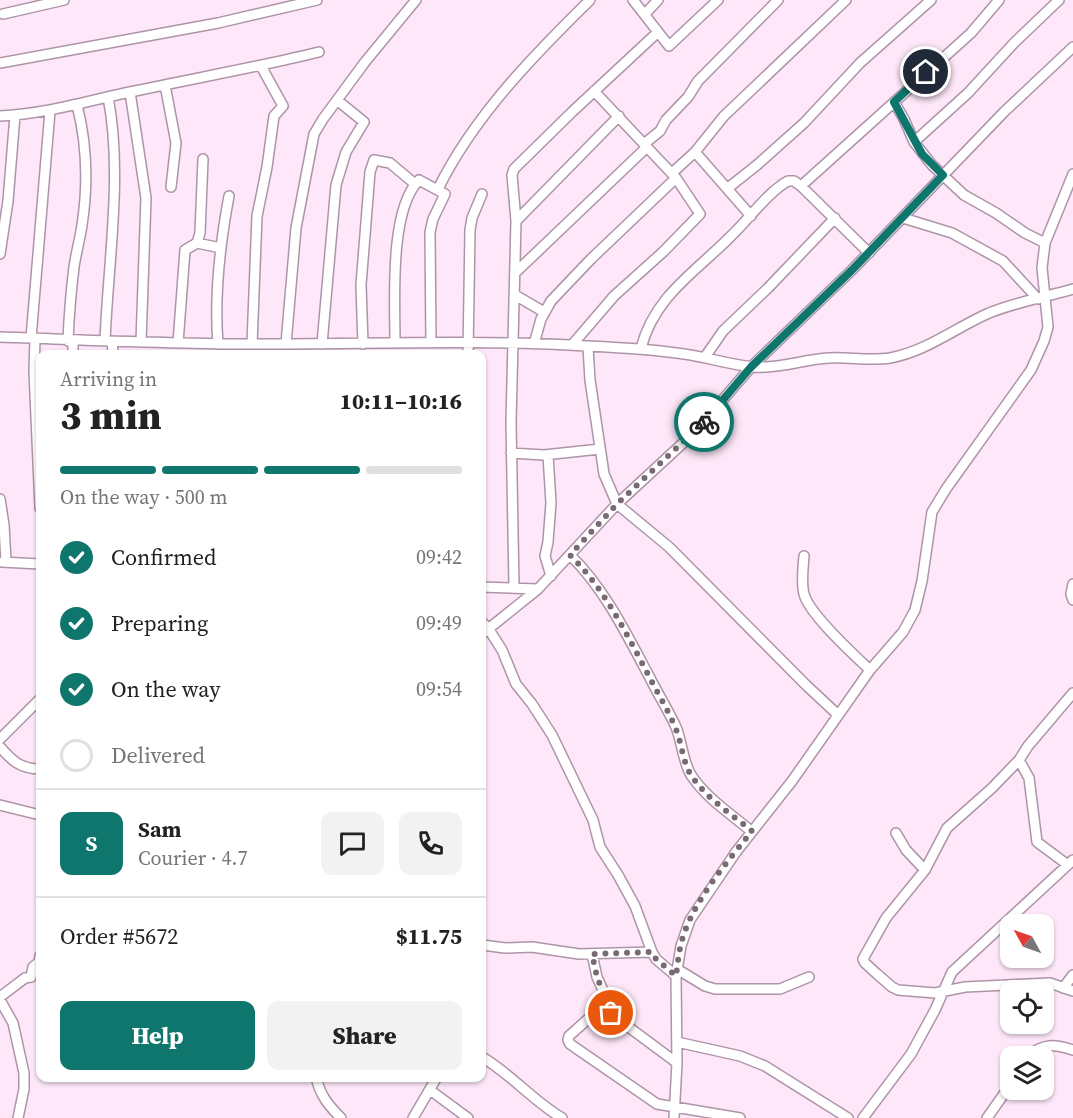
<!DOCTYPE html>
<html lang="en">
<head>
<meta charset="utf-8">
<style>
  body { margin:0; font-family:"Source Serif 4",serif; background:#f2f2f2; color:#222; height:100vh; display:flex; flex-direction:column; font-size:22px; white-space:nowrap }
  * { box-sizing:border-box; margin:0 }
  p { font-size:20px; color:#767676 }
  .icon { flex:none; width:33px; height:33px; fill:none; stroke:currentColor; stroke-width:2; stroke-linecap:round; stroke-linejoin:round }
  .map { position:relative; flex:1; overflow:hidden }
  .details { position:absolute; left:36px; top:350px; width:450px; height:732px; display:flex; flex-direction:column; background:#fff; border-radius:12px; box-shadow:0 2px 4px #0004 }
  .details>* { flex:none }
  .needle { width:39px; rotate:310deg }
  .buttons { position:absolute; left:1000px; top:914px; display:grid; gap:12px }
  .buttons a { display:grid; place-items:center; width:54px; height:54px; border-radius:12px; background:#fff; box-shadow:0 2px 4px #0004; font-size:30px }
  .pin { position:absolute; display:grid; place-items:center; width:51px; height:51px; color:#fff; margin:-26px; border:3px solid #fff; border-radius:50%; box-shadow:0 2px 6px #0007 }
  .courier { position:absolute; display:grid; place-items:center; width:60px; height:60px; margin:-30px; border:4px solid #0f766e; border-radius:50%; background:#fff; color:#222; box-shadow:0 2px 8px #0007 }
  .headline em { font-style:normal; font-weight:800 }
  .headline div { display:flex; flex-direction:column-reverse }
  .headline { display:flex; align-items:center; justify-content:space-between; height:102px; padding:0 24px }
  h1 { font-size:39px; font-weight:800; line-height:45px }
  .bar { display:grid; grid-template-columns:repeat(4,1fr); gap:9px 6px; align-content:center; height:72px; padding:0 24px }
  .bar i { height:8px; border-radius:4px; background:#e0e0e0 }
  .bar .on { background:#0f766e }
  .bar p { grid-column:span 4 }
  .line { display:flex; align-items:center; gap:15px; padding:0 24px; border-top:2px solid #e0e0e0 }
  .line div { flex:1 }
  .round { display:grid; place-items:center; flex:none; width:63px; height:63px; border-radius:12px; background:#f2f2f2 }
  ol { padding:0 24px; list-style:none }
  li { display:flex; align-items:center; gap:18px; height:66px }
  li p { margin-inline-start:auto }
  li .icon { padding:6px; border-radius:50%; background:#0f766e; color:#fff; stroke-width:4 }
  li:last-child { color:#767676 }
  li i { width:33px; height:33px; border:3px solid #e0e0e0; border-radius:50% }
  .cta { display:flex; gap:12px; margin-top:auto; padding:12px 24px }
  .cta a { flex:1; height:69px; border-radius:12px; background:#0f766e; color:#fff; font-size:24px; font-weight:800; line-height:69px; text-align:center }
  .cta a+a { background:#f2f2f2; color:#222 }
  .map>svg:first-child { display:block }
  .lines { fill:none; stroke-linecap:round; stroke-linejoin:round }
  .minor-casing { stroke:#ae94a8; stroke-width:12 }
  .minor { stroke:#fff; stroke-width:9 }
  .done { stroke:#786a75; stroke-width:6; stroke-dasharray:0 10.8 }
  .route { stroke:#0f766e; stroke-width:8 }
</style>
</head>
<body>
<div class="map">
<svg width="1073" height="1118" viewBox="0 0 1073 1118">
  <rect width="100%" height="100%" fill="#fde7f8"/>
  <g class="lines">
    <!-- minor casing -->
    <g class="minor-casing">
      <path id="minor" d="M633,0L669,46L718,0
        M3,14L64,0
        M645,14L658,0
        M0,63L218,23L317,0
        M165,85L176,143L171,187
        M130,92L146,198L141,342
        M894,102L904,119L914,142L932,165L964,195L996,213L1025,233L1045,243
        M0,116C47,114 90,100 135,91C196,78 258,67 319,52
        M914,142L968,93L1014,43L1059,0
        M644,144L660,131L666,120L688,97L698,81L778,0
        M695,152L751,216
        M672,173L695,152L724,116L846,0
        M801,186L971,33L999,0
        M728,188L757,165L804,123L860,63L931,0
        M438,189C474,116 533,56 590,0
        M903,218L952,233L1003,261L1038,299
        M516,221L619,116
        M197,243L200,233L203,159
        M0,254L8,201L15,115
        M515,273L647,147
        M515,295L544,312
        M0,337C88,340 175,344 263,344C365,344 467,340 569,345C608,347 646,348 684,354C707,357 730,365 754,367C780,369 804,359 829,358C850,357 869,361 890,358C927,351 955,328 989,313C1016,302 1045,297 1073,289
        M31,338L50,111
        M35,339L34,371L40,508
        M68,341C69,316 71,291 74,267C76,253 80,239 82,225C88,186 87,144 77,105
        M73,341V354
        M105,341C108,263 123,173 108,97
        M112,341L113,354
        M178,343L185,250L197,243L221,248
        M395,343C395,301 389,210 419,180L445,194L433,219L430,232L431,343
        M218,344C214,295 220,244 229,196
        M252,344L257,216L267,167L274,116L283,106L261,66
        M286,344L296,228L314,134L323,119L365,62L416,0
        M322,344L336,185L346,152L364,122L337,100
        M363,344L361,285L370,172L374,160L390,163L415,184
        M534,344L541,319L551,301L591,259L676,178
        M572,345L614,296L663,252L700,214L676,178L594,91
        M588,347L590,380L604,474L617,504L669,547L806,685L837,714
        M641,348C655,295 696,272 732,235C749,219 768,192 788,181H794L801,186L869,253
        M468,354L470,230L472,218L482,194
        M705,357L723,331L768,288L835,218
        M511,453L544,455L600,449
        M548,455L551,503L548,542L545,556L551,576
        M0,499L4,525L6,562
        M570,555C605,589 627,635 650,678C658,694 668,710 676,727C682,742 683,762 691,775C706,798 731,814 751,831
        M804,556C803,568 801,583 804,594C809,614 854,655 870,670
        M2,562L40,564
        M1073,584L1071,594L1073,600
        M482,587L538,589
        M514,587L511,422L516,221L512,175L514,169L572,112L658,32
        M482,622L488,628L502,650L516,684L532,704L552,735L593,820L600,847L618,875L635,906L652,952L656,959L676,976
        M482,634L538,589L617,504L695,432L751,367L852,270L1004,112L1073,47
        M1073,693L1028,746L1019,760L992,788L947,828L925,870L886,918L863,959L865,963L877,974L892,987L898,990L935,993L965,987L1050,983L1073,991
        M0,739L40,699
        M0,747C12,761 21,769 40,769
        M1019,760L1029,778L1037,842L1068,865
        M0,805L40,815
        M896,833L906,850L925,870
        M482,945L505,948L532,947L579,954L652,952
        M592,954L597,977L615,1017L677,1063
        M677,969L705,986L715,989H780L809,977
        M1063,988L1073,975
        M0,997L25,978L31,977L33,967L39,962L40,956
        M0,1000L13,1023L24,1073V1089L18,1118
        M607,1002L569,1036L568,1040L570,1044L657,1104L740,1118
        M677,1042L740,1056L765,1066L848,1118
        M1028,1056C1043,1043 1055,1044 1073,1050
        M482,1057C511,1074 533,1101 562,1118
        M316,1077C320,1095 328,1105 341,1118
        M430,1090L468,1118
        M413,1118L437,1077
        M674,1118L677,1063L676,976L681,946L690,920L736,852L792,781L870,670L903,632L915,610L922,581L932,512L946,489L1031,370L1044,341L1048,327L1042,268L1045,243L1073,174
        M863,1118L911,1054L935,1010L952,972L1073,860
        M987,1118L1011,1084"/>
    </g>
    <!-- minor -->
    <use href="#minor" class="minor"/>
  </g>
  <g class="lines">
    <!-- done -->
    <path class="done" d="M611,1013L597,977L592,954L652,952L656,959L676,976C678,962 679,947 684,934C696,898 728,861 752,831C731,814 706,798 691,775C682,761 682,742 675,727C668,710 658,694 650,678C627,635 605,589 570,555L617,504L704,422"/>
    <!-- route -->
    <path class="route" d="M704,422L751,367L852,270L943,175L922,154L894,102L926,72"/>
  </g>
</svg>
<div class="buttons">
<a><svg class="needle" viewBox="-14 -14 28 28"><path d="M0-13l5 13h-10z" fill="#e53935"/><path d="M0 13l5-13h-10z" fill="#767676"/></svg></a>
<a><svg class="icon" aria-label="locate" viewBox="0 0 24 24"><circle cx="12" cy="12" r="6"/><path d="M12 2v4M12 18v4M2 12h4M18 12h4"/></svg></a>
<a><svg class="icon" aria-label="layers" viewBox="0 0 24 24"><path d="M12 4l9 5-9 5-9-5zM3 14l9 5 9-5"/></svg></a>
</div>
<div class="pin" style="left:611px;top:1013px;background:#ea580c"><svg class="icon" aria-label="bag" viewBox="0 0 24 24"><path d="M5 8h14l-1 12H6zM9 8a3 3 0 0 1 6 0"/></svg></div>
<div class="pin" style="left:926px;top:72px;background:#1f2937"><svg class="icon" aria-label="home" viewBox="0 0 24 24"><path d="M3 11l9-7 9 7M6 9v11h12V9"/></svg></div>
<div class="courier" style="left:704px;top:422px"><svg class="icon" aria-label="bike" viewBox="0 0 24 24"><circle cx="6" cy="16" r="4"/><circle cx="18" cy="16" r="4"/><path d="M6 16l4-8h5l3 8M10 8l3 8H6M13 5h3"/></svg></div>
<section class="details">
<div class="headline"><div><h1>3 min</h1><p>Arriving in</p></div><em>10:11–10:16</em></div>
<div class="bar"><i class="on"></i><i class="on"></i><i class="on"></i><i></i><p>On the way · 500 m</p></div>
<ol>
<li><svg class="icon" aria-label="check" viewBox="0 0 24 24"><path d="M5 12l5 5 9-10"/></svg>Confirmed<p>09:42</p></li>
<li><svg class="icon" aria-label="check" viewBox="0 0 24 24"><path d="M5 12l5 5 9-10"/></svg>Preparing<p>09:49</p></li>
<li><svg class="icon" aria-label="check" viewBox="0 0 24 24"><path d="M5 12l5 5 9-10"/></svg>On the way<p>09:54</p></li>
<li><i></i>Delivered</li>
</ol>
<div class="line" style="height:108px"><b class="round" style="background:#0f766e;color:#fff">S</b><div><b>Sam</b><p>Courier · 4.7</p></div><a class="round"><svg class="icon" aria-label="chat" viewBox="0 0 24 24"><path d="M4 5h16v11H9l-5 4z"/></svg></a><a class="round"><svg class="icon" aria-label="phone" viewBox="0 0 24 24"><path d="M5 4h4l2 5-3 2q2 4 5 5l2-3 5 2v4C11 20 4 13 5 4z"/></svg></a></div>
<div class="line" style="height:78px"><div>Order #5672</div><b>$11.75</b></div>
<div class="cta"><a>Help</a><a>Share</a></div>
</section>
</div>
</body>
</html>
